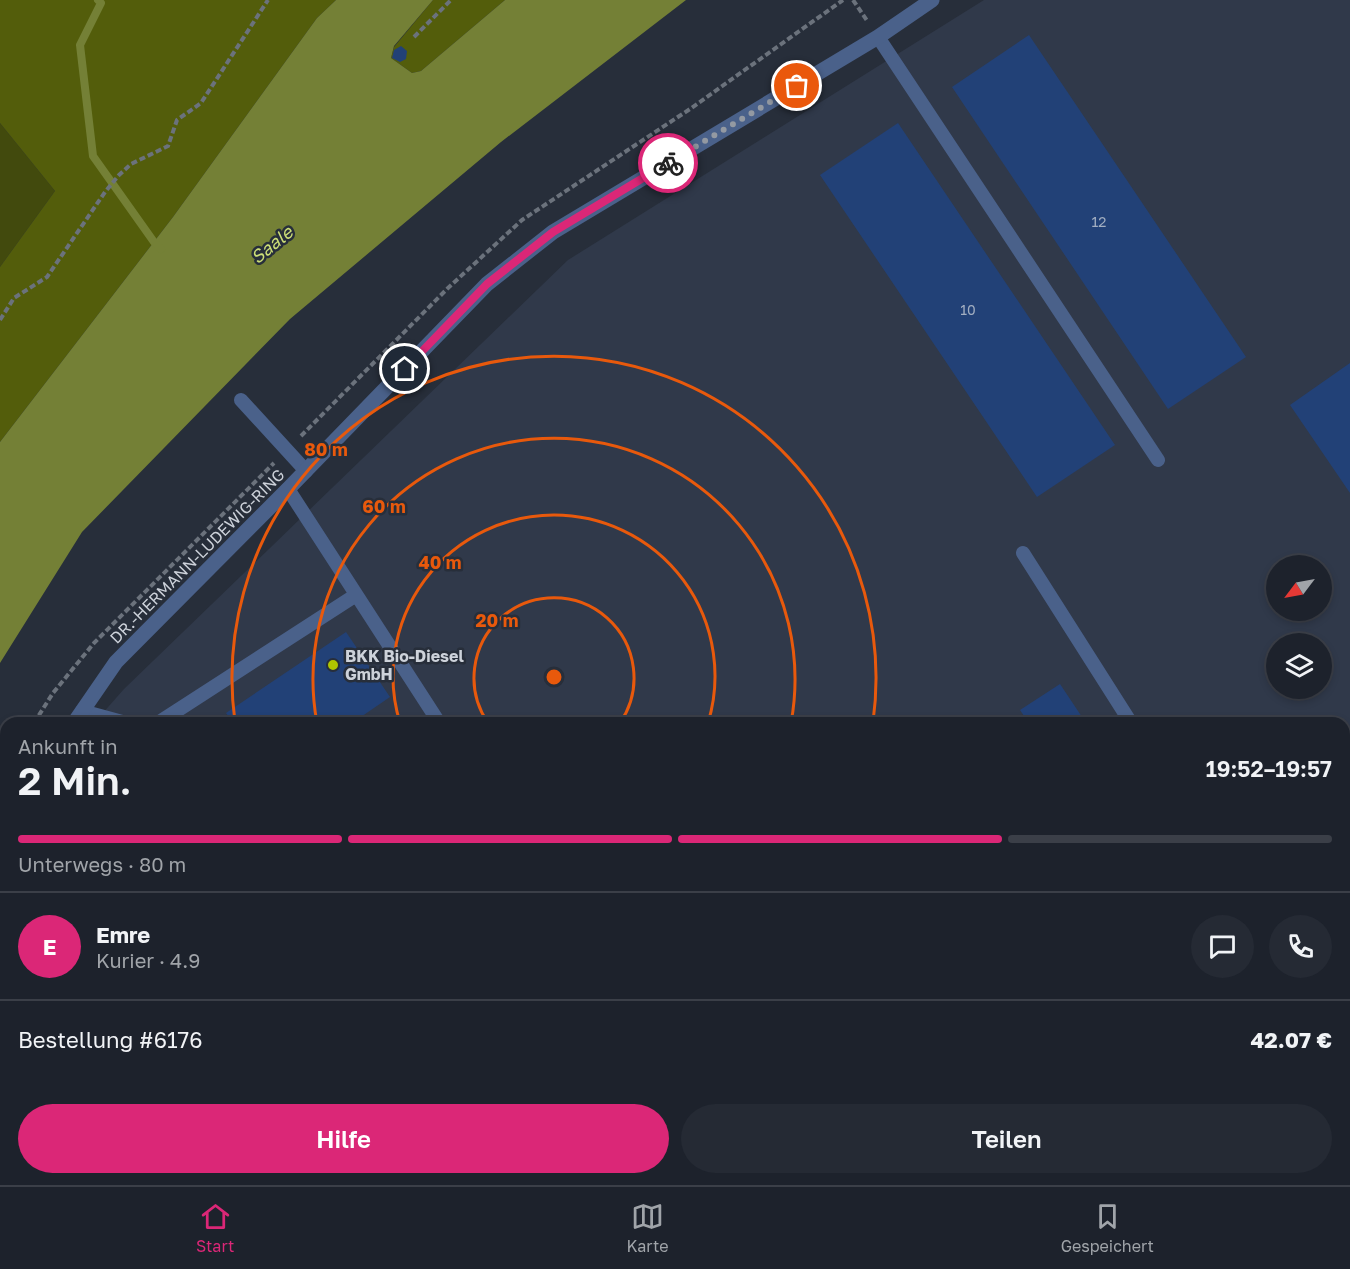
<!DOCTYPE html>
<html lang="de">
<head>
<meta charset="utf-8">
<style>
  body { margin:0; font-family:"Golos Text",sans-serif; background:#252a34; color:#f1f3f6; height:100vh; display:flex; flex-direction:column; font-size:22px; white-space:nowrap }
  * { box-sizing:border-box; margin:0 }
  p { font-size:20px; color:#a0a4a9 }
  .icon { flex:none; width:33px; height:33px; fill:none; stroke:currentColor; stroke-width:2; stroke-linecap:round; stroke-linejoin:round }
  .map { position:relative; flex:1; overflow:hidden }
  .side { position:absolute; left:0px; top:717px; width:1350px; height:468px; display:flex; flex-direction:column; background:#1d222c; border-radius:18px 18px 0 0; box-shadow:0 3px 9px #0003,0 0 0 2px #3b3f48 }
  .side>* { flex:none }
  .needle { width:39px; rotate:238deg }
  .tools { position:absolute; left:1266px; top:555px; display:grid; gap:12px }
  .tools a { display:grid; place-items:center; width:66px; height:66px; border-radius:50%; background:#1d222c; box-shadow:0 3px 9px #0003,0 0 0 2px #3b3f48; font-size:30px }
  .pin { position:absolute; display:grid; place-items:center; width:51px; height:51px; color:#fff; margin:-26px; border:3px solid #fff; border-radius:50%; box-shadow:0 2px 6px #0007 }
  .courier { position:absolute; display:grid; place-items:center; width:60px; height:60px; margin:-30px; border:4px solid #db2777; border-radius:50%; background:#fff; color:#222; box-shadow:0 2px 8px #0007 }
  .summary em { font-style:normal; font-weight:600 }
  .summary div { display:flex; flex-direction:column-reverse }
  .summary { display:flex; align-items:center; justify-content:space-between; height:102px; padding:0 18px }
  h1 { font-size:39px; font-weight:600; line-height:45px }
  .bar { display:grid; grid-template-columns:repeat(4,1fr); gap:9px 6px; align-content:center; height:72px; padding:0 18px }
  .bar i { height:8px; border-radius:4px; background:#3b3f48 }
  .bar .active { background:#db2777 }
  .bar p { grid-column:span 4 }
  .line { display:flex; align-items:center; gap:15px; padding:0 18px; border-top:2px solid #3b3f48 }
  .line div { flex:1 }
  .round { display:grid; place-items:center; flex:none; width:63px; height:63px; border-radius:32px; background:#252a34 }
  .action { display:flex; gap:12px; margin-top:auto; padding:12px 18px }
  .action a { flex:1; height:69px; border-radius:36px; background:#db2777; color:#fff; font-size:24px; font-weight:600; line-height:69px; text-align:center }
  .action a+a { background:#252a34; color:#f1f3f6 }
  .menu { display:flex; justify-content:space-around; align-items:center; height:84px; border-top:2px solid #3b3f48; background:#1d222c; font-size:16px; color:#a0a4a9 }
  .menu a { display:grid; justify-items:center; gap:3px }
  .menu .active { color:#db2777 }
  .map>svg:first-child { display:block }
  .built { fill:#30394a; fill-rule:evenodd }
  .green { fill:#424a0d }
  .forest { fill:#535d0b }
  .water { fill:#748036 }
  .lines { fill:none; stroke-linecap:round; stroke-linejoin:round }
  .stream { stroke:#748036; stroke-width:8 }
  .building { fill:#224177 }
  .path { stroke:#6b727c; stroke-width:4; stroke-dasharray:6 3; stroke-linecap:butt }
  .lane { stroke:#4a618a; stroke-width:14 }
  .street { stroke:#4a618a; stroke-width:15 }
  .done { stroke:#9399a2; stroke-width:6; stroke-dasharray:0 10.8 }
  .route { stroke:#db2777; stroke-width:8 }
  .ring { fill:none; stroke:#e8590c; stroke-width:3 }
  .poi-dot { fill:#b0c500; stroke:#272e3a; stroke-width:2 }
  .labels { text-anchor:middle; stroke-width:5; stroke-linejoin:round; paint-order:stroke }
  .number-label { font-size:14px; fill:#a2aec1 }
  .street-label { font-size:16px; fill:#cdd2da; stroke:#272e3a }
  .poi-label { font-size:16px; font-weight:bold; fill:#cdd2da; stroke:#272e3a; text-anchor:start }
  .water-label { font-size:18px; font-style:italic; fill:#ccde77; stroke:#272e3a }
  .centre { fill:#e8590c; stroke:#272e3a; stroke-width:3 }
  .ring-label { font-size:18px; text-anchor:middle; font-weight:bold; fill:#e8590c; stroke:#272e3a; stroke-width:5; stroke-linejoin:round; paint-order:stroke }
</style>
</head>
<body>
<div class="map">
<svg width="1350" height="1185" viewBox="0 0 1350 1185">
  <rect width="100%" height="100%" fill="#272e3a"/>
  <!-- built -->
  <path class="built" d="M984,0H1350V1185H0V870L6,856V1179H1344V723H94L124,689L568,260ZM1276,566H1322V610H1276ZM1276,644H1322V688H1276Z"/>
  <!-- green -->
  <path class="green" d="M0,123L55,191L0,267Z"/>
  <!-- forest -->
  <path class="forest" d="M0,0H336L317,18L173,217L0,442V267L55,191L0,123Z
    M433,0H505L421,71L412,73L391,58L394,47Z"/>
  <!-- water -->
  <path class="water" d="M336,0H433L394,46L391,58L412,73L421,71L505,0H686L501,142L290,319L82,532L0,663V442L173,217L317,18Z"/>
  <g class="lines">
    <!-- stream -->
    <path class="stream" d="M98,0L101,3L80,45L93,156L154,242L161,249"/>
  </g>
  <!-- building -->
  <path class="building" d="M1029,35L1246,357L1168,409L952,87Z
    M401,46L407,51L406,59L400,62L392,58L394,50Z
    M898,123L1115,445L1037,497L820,175Z
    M1350,363V493L1290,405Z
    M346,632L390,697L352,723H233L226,713Z
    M1060,684L1086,723H1013L1024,716L1020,710Z
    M6,1053V1179H46L37,1185H0V1057Z"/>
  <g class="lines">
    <!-- path -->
    <path class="path" d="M853,0L868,22
      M414,37L451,0
      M0,320L14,298L47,277L105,192L119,175L131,164L168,146L177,120L201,103L268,0
      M301,436L448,288L522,220L690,109L843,0
      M34,723L53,693L94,643L274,463
      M0,779L6,769"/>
    <!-- lane -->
    <path class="lane" d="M878,37L1158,460
      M241,400L306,471
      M288,489L438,721
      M1023,553L1131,723
      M82,711L126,723
      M158,723L356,595
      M0,925L6,941
      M0,999L6,995
      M1344,1053L1350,1062
      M222,1179L226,1185"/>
    <!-- street -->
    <path class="street" d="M74,723L116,662L288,489L487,284L553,232L878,37L932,0
      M1344,812L1350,808
      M0,832L6,821
      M775,1185L784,1179"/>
  </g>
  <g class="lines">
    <!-- done -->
    <path class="done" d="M668,163L797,86"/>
    <!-- route -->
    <path class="route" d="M405,369L487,284L553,232L668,163"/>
  </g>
  <!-- distance rings -->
  <g class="ring">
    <path d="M488 723A80 80 0 1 1 620 723"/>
    <path d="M400 723A161 161 0 1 1 708 723"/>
    <path d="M317 723A241 241 0 1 1 791 723"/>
    <path d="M235 722A322 322 0 1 1 873 722"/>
  </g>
  <!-- markers -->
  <circle class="poi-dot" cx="333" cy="665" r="6"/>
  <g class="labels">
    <!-- number labels -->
    <g class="number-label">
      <text x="1099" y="227">12</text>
      <text x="968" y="315">10</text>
    </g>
    <!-- street labels -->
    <g class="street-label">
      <text transform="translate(197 556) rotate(-45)" y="6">DR.-HERMANN-LUDEWIG-RING</text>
    </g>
    <!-- poi labels -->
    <g class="poi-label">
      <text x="345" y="662">BKK Bio-Diesel<tspan x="345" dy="18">GmbH</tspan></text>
    </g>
    <!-- water labels -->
    <g class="water-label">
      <text transform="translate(272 245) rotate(-39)" y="6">Saale</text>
    </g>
  </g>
  <circle cx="554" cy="677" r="9" class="centre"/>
  <g class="ring-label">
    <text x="326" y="456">80 m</text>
    <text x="384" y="513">60 m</text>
    <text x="440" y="569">40 m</text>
    <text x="497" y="627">20 m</text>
  </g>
</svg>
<div class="tools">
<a><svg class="needle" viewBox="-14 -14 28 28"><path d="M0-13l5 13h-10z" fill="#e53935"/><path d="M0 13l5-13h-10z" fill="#a0a4a9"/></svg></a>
<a><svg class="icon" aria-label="layers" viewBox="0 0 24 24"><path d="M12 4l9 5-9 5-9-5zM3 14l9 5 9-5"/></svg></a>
</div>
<div class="pin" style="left:797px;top:86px;background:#ea580c"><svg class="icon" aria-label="bag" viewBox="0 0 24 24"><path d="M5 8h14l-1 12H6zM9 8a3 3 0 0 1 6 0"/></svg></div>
<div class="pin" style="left:405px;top:369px;background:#1f2937"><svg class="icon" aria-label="home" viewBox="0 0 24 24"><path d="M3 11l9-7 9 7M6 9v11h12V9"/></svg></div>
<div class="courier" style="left:668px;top:163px"><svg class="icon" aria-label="bike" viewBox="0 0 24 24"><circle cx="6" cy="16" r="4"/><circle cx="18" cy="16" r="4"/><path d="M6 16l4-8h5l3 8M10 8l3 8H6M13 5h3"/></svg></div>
<section class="side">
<div class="summary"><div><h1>2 Min.</h1><p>Ankunft in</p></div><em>19:52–19:57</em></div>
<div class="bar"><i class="active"></i><i class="active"></i><i class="active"></i><i></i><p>Unterwegs · 80 m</p></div>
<div class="line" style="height:108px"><b class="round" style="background:#db2777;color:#fff">E</b><div><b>Emre</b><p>Kurier · 4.9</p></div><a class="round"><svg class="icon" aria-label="chat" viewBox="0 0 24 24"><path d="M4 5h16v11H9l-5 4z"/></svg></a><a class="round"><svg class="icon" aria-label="phone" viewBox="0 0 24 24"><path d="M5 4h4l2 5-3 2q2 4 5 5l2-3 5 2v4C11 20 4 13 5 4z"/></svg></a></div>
<div class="line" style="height:78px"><div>Bestellung #6176</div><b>42.07 €</b></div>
<div class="action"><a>Hilfe</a><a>Teilen</a></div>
</section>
</div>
<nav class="menu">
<a class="active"><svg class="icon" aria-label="home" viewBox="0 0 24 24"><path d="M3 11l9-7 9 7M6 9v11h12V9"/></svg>Start</a>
<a><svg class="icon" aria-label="map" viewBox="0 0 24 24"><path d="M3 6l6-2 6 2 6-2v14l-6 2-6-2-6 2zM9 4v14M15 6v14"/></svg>Karte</a>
<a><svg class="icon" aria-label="saved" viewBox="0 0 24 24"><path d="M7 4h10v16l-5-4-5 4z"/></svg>Gespeichert</a>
</nav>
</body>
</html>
